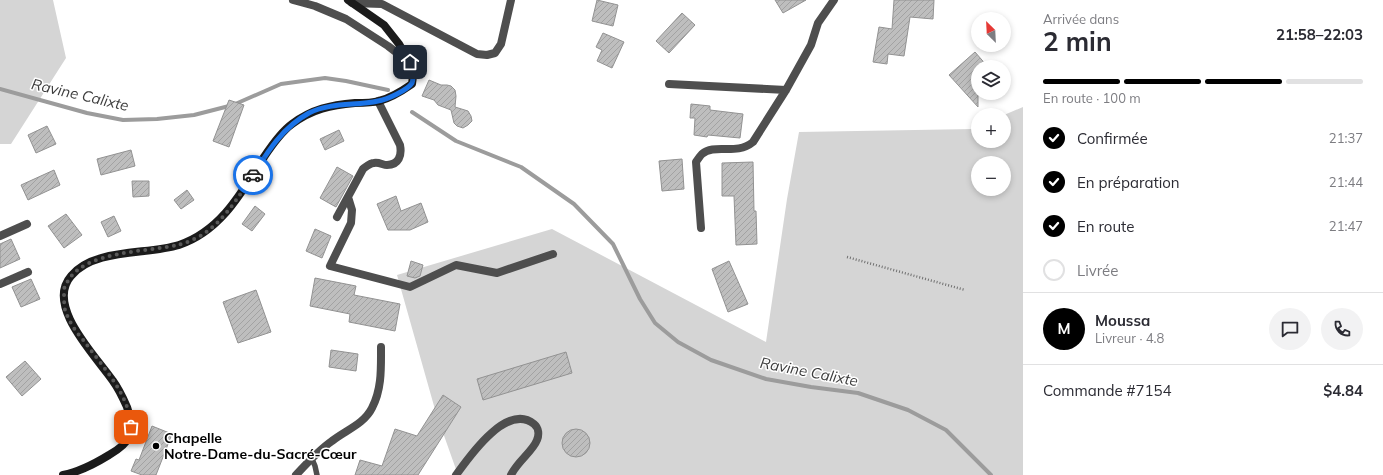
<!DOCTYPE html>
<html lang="fr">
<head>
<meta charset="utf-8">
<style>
  body { margin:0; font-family:Mulish,sans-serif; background:#f2f2f3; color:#2b2b33; height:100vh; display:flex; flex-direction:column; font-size:15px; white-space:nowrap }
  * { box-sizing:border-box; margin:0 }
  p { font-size:13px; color:#7c7c81 }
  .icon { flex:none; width:22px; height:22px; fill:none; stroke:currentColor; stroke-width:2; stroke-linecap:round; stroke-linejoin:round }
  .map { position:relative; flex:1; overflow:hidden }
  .sheet { display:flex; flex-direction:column; background:#fff; width:360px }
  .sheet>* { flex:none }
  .needle { width:26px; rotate:336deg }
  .fabs { position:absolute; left:971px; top:12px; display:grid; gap:8px }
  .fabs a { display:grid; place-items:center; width:40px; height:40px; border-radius:50%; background:#fff; box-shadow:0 2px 6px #0003; font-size:20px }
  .pin { position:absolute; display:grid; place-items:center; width:34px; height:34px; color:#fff; margin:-17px; border-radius:8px; box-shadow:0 2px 6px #0006 }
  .courier { position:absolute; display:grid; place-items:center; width:40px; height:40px; margin:-20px; border:3px solid #1a73e8; border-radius:50%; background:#fff; color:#222; box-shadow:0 1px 5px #0007 }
  .overview em { font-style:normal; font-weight:700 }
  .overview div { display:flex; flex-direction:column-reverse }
  .overview { display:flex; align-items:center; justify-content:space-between; height:68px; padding:0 20px }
  h1 { font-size:26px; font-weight:700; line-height:30px }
  .bar { display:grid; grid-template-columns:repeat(4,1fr); gap:6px 4px; align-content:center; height:48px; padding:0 20px }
  .bar i { height:5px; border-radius:3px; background:#e1e1e2 }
  .bar .on { background:#000 }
  .bar p { grid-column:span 4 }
  .line { display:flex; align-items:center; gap:10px; padding:0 20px; border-top:1px solid #e1e1e2 }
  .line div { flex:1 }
  .round { display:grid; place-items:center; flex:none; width:42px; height:42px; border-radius:21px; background:#f2f2f3 }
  ol { padding:0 20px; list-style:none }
  li { display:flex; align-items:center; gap:12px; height:44px }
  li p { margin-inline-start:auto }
  li .icon { padding:4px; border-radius:50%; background:#000; color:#fff; stroke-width:4 }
  li:last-child { color:#7c7c81 }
  li i { width:22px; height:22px; border:2px solid #e1e1e2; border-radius:50% }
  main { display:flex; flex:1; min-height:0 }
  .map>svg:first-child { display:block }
  .green { fill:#d5d5d5; fill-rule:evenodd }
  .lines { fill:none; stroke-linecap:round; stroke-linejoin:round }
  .stream { stroke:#9c9c9c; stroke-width:4 }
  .building { fill:url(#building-hatch); stroke:#929292 }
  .path { stroke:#707070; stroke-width:2.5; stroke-dasharray:1 2; stroke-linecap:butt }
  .lane { stroke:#4e4e4e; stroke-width:5.5 }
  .street { stroke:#4e4e4e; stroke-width:8 }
  .secondary { stroke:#1b1b1b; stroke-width:8 }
  .done { stroke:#595959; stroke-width:4; stroke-dasharray:0 7.2 }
  .route { stroke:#1a73e8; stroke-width:5 }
  .poi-dot { fill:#000; stroke:#fff; stroke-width:1.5 }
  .labels { text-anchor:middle; stroke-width:3; stroke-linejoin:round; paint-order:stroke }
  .poi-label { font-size:14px; font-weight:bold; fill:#000; stroke:#fff; text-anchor:start }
  .water-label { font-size:15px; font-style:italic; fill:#3d3d3d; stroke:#fff }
</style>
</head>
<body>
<main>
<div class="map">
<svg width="1023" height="475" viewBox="0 0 1023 475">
  <defs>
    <pattern id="building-hatch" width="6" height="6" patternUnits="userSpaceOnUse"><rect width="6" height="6" fill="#bebebe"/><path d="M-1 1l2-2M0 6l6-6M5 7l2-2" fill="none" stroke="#a2a2a2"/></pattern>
  </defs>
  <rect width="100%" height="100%" fill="#fff"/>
  <!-- green -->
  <path class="green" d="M0,0H53L66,58L11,144H0Z
    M1023,107V475H458L436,413L397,275L552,229L766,342L787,199L799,132L973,129L978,127V141H1004V115ZM978,163H1004V189H978Z"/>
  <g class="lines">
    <!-- stream -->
    <path class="stream" d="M0,89L87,113L123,120L157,119L194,115L233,105L281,84L325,78L346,81L388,90
      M412,112L456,141L521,167L574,204L613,244L640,299L655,323L678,342L711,360L766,379L811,387L858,393L908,410L946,430L991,475"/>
  </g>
  <!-- building -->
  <path class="building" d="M597,0L618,5L613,26L592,21Z
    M775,0H806L783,13Z
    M894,0H934L933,19L910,17L904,56L888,54L887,64L873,62L879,27L892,29Z
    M682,13L695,25L669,53L656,41Z
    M603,33L624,42L612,68L597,61L602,50L596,47Z
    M975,52L988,67H978V107L949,75Z
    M429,80L441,85H447L451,86L455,90L456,96L455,107L468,111L471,116L472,121L468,125L463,128L457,126L454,123L451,110L438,105L434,100L422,96Z
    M229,100L244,105L229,147L213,141Z
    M691,104L710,106V110L743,114L740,138L708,135L707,137L694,135L695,118H690Z
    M47,126L56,144L36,153L28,135Z
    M339,130L344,141L325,150L320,139Z
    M131,150L135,166L101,175L97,159Z
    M682,159L684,189L662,191L659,161Z
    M753,162L754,211H756L757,244L736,245L734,196H722V163Z
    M337,167L353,176L336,207L320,198Z
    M54,170L60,185L28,200L21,185Z
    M132,181H149V196L133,197Z
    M187,190L194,200L181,209L174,200Z
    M396,196L401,211L421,203L428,222L410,230H388L377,204Z
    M255,206L265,214L252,231L242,224Z
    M66,214L82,235L64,248L48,226Z
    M114,216L121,231L108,237L101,222Z
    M315,229L331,236L322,258L306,251Z
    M11,239L20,259L0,268V244Z
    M411,261L423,265L420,276L415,278L407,276Z
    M729,261L748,304L728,312L712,269Z
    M315,278L356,286L354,295L400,304L395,331L349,322L350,314L310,306Z
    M31,279L40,299L21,307L12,287Z
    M256,290L271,332L238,343L223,302Z
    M331,350L358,354L356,371L329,367Z
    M566,352L572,373L483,400L477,379Z
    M25,361L41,379L22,396L6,377Z
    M443,395L461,407L418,475H355L360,460L382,466L395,429L417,436Z
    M152,426L172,434L156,475H142L131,471L136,459L139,460Z
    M562 443a14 14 0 1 1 28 0a14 14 0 1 1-28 0Z"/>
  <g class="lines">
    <!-- path -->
    <path class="path" d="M847,257L965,290"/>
    <!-- lane -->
    <path class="lane" d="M312,459L315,466L317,475"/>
    <!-- street -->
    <path class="street" d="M293,0L315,6L346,19L388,46L409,62
      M352,3L382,4L477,54L487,55L495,53L501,44L511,0
      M669,84L786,90
      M348,197L352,210L351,223L330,266L410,287L456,265L497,273L553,254
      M337,217L363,169C367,166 370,163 374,163C379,162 383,165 387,165C399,165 402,155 400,145L378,101
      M701,228L696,162C698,159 700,156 702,154C715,143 736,156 753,142L786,90L811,45L818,23L834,0
      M0,236L27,224
      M0,284L28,272
      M296,475C307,463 319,450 332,441C346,430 364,424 372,408C382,389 381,368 381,347
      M456,475C469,457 507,402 534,424C539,428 539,435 537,440C533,451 517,462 511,475"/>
    <!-- secondary -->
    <path class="secondary" d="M63,475C79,472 96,463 109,455C116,451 126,444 129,437C133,427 130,417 127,407C123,398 119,389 113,381C96,356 45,306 71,276C94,248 147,255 179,245C221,231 242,192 264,157C272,145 281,132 292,124C312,109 331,105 355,103C363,103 372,103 379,101C391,98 402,91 412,84L413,76L409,62L399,44L384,25L348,0"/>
  </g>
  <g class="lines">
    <!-- done -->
    <path class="done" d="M131,427C130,395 102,366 84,341C76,332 69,322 65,310C64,305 64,298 64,292C64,287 65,285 68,281C85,251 146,252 177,245C184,244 195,239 202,235C224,221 239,196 253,175"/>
    <!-- route -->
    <path class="route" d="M253,175C268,151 283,127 309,113C331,102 355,106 378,101C386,100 408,90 412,83C415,76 411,69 410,62"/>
  </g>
  <!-- markers -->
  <circle class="poi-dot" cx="156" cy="446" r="4"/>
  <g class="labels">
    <!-- poi labels -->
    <g class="poi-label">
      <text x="164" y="443">Chapelle<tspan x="164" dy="16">Notre-Dame-du-Sacré-Cœur</tspan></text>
    </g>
    <!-- water labels -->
    <g class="water-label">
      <text transform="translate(80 95) rotate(13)" y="5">Ravine Calixte</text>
      <text transform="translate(809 372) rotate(11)" y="5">Ravine Calixte</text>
    </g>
  </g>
</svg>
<div class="fabs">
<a><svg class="needle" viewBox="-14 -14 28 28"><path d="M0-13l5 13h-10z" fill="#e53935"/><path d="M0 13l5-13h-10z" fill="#7c7c81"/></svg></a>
<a><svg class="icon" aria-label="layers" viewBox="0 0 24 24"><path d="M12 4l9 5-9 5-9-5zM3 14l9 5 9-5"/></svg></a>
<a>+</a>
<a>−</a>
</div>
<div class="pin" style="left:131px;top:427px;background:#ea580c"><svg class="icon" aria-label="bag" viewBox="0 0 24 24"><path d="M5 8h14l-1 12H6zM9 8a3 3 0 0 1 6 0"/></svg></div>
<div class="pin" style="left:410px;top:62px;background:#1f2937"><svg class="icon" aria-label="home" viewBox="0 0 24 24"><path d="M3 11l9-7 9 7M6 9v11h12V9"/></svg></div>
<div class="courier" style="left:253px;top:175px"><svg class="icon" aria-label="car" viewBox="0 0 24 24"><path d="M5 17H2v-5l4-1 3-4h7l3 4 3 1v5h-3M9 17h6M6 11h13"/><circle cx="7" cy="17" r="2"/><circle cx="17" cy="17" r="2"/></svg></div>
</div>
<section class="sheet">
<div class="overview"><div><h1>2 min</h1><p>Arrivée dans</p></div><em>21:58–22:03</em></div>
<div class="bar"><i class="on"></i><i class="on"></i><i class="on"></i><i></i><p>En route · 100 m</p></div>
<ol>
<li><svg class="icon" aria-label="check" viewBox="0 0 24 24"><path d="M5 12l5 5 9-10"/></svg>Confirmée<p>21:37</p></li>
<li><svg class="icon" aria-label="check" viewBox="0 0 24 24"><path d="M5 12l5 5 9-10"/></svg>En préparation<p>21:44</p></li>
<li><svg class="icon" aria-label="check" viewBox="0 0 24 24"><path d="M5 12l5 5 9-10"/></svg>En route<p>21:47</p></li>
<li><i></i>Livrée</li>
</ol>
<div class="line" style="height:72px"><b class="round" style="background:#000;color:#fff">M</b><div><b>Moussa</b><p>Livreur · 4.8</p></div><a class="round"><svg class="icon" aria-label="chat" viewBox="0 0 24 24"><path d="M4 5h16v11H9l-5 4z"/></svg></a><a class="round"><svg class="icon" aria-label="phone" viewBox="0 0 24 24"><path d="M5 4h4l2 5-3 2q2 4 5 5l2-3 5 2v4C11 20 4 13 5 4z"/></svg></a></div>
<div class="line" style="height:52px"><div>Commande #7154</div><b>$4.84</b></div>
</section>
</main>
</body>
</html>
